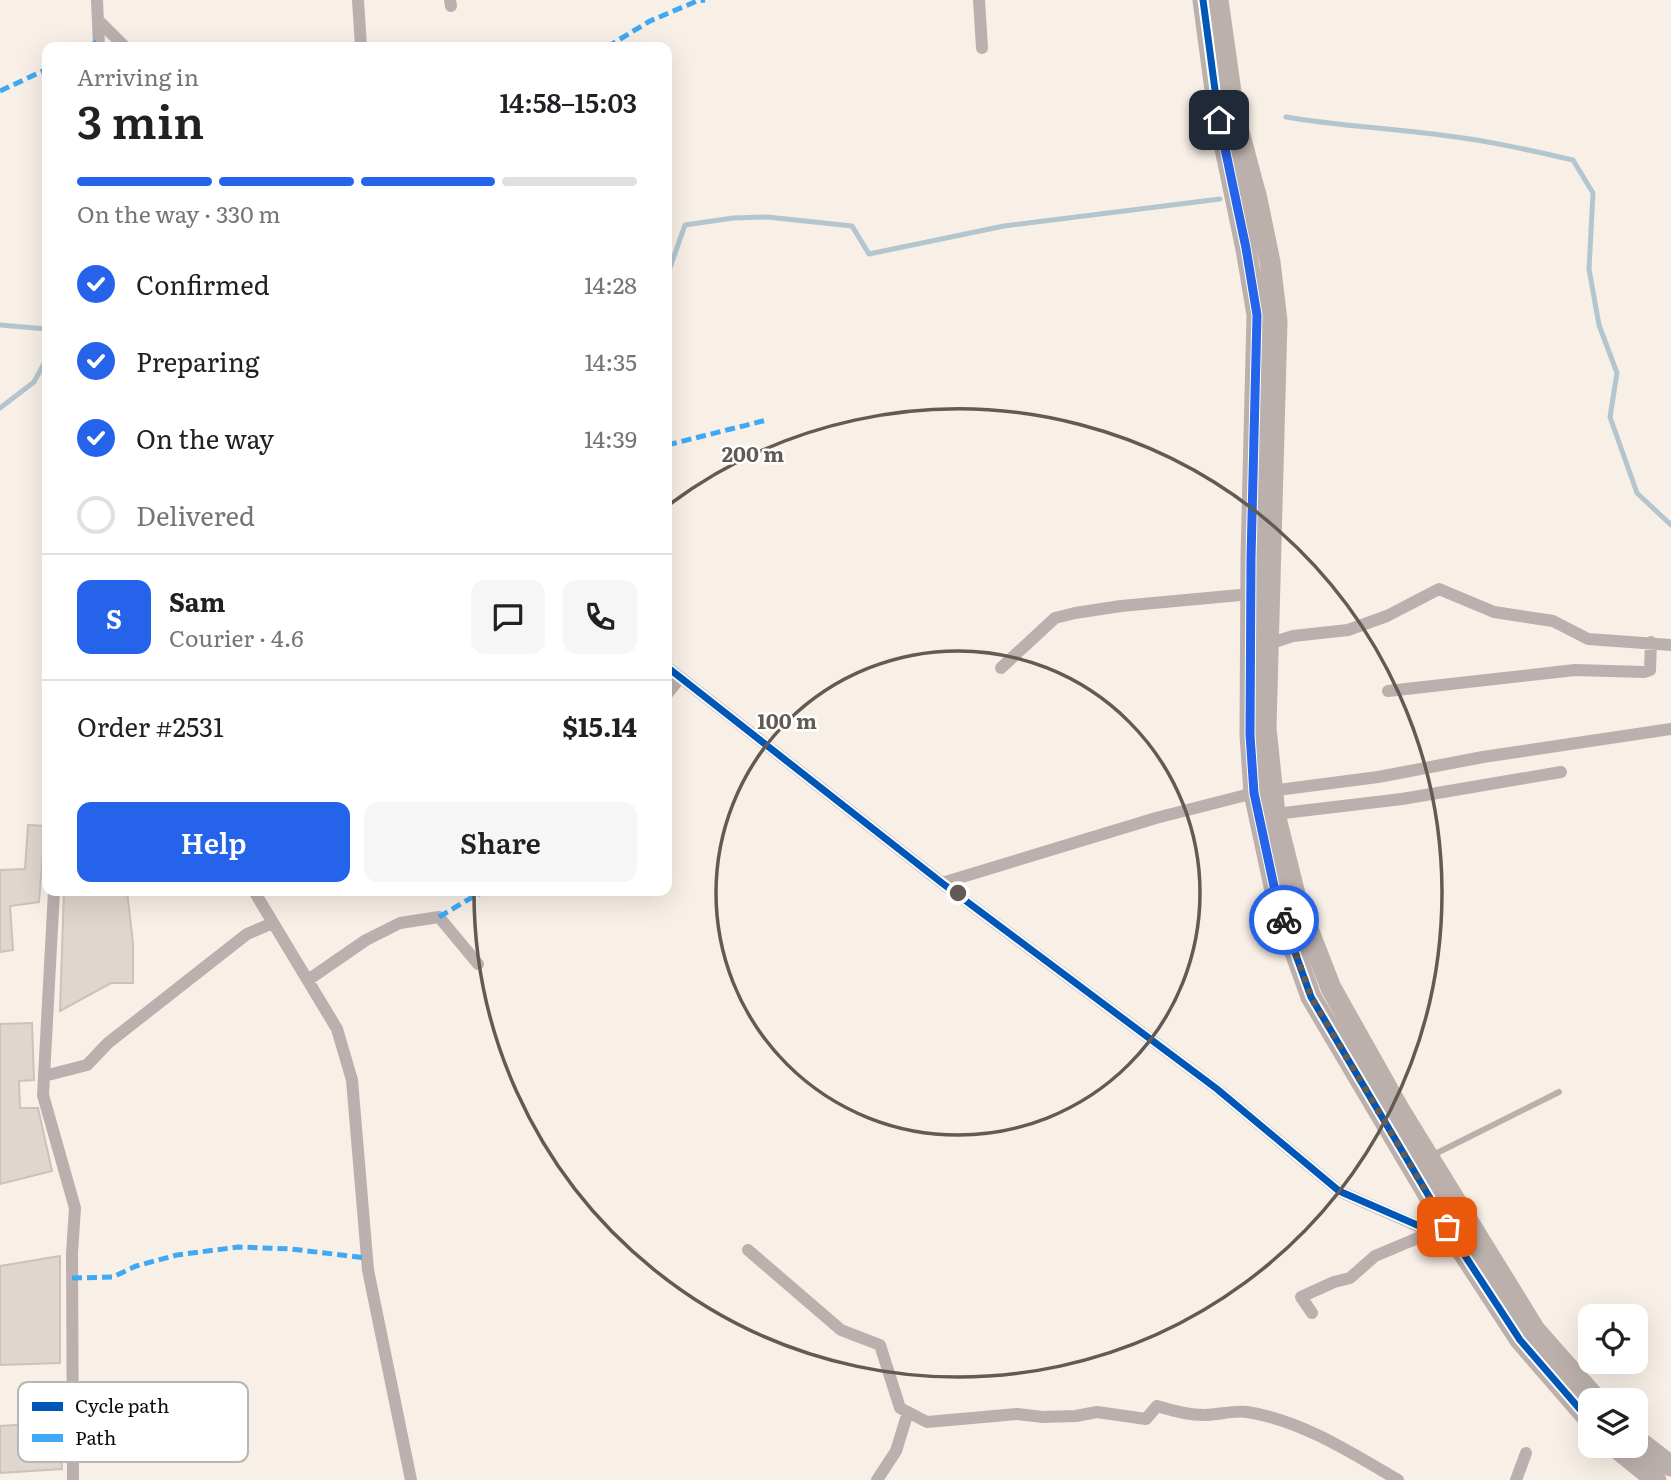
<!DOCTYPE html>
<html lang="en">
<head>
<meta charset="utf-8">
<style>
  body { margin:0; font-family:Literata,serif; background:#f6f6f6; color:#202124; height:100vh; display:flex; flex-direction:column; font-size:26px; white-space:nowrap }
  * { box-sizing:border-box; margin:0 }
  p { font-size:23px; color:#757577 }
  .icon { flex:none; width:38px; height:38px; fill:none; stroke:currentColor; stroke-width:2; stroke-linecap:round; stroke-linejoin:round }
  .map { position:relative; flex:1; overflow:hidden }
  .side { position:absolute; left:42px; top:42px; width:630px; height:854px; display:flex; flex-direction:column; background:#fff; border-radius:14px; box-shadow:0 7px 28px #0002 }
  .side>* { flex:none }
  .fabs { position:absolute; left:1578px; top:1304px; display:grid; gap:14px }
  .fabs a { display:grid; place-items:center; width:70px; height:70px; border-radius:14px; background:#fff; box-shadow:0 7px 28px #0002; font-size:35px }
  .pin { position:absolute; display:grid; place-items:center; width:60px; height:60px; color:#fff; margin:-30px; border-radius:14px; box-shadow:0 4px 10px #0006 }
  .courier { position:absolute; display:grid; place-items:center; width:70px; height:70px; margin:-35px; border:5px solid #2563eb; border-radius:50%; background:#fff; color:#222; box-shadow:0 2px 9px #0007 }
  .overview em { font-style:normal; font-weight:600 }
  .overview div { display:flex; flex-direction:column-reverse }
  .overview { display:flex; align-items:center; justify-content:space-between; height:119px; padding:0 35px }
  h1 { font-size:46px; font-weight:600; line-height:52px }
  .bar { display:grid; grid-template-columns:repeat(4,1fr); gap:10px 7px; align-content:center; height:84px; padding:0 35px }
  .bar i { height:9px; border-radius:5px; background:#e0e0e0 }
  .bar .on { background:#2563eb }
  .bar p { grid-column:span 4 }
  .line { display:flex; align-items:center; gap:18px; padding:0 35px; border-top:2px solid #e0e0e0 }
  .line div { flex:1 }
  .round { display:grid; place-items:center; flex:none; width:74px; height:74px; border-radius:14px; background:#f6f6f6 }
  ol { padding:0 35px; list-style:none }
  li { display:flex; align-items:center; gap:21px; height:77px }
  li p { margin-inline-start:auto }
  li .icon { padding:7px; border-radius:50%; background:#2563eb; color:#fff; stroke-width:4 }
  li:last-child { color:#757577 }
  li i { width:38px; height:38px; border:4px solid #e0e0e0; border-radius:50% }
  .cta { display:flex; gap:14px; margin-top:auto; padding:14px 35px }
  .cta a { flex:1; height:80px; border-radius:14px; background:#2563eb; color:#fff; font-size:28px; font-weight:600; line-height:80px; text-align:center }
  .cta a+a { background:#f6f6f6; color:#202124 }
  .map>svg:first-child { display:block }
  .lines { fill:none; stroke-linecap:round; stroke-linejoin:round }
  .stream { stroke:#b3c6d0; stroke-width:5 }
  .building { fill:#e0d6ce; stroke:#cbc2bc; stroke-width:2 }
  .service { stroke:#bcb0af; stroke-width:6 }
  .minor { stroke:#bcb0af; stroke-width:12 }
  .trunk { stroke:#bcb0ac; stroke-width:21 }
  .quiet { stroke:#3fa9f5; stroke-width:5; stroke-dasharray:10 5; stroke-linecap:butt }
  .cycleway-casing { stroke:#fff; stroke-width:11 }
  .cycleway { stroke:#0057b8; stroke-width:7 }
  .done { stroke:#625b54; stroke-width:7; stroke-dasharray:0 12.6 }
  .route { stroke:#2563eb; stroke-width:9 }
  .ring { fill:none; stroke:#625b54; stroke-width:3.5 }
  .key { fill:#fff; stroke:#b8b6b4; stroke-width:2 }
  .key-label { font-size:19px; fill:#120c06 }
  .centre { fill:#625b54; stroke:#fff; stroke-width:3.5 }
  .ring-label { font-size:21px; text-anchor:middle; font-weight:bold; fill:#625b54; stroke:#fff; stroke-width:5; stroke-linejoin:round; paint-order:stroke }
</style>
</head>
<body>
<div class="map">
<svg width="1671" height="1480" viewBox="0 0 1671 1480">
  <rect width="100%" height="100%" fill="#f8efe6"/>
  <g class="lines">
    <!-- stream -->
    <path class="stream" d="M1286,117C1338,126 1389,128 1441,135C1485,140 1529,150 1573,160L1593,193L1589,269L1599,325L1617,373L1610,417L1637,493L1671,525
      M667,276L685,225L733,218L767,217L852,226L869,254L1004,226L1220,199
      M0,325L47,329
      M0,408L34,382L47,358"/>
  </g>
  <!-- building -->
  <path class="building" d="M28,825L45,826L39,902L10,906L13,950L0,952V870L25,869Z
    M64,891H127L133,944V983H111L60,1011Z
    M32,1023L34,1080L19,1081L20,1108H38L52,1171L0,1184V1024Z
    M60,1256V1363L0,1365V1266Z
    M59,1422L62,1469L0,1473V1426Z"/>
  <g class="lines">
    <!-- service -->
    <path class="service" d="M1431,1156L1559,1092"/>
    <!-- minor -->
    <path class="minor" d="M97,0L99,47
      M358,0L361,47
      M450,0L451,6
      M979,0L982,48
      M100,22L125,47
      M1268,644L1293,636L1348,630L1387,616L1439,589L1494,612L1553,621L1588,639L1671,645
      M667,667L942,883L1217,1089L1339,1191L1452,1241
      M1001,668L1055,618L1075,613L1121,606L1251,594
      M1388,691L1575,670L1644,672L1650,670L1651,642
      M667,694L680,678
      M1275,814L1402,799L1561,772
      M942,883L1156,818L1254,793L1378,777L1483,757L1671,729
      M54,891L43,1095L75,1208L72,1253L73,1480
      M254,891L337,1029L352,1080L368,1270L411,1480
      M308,980L366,940L400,923L439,917L478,964
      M44,1076L87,1065L108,1043L247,934L273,923
      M748,1250L841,1330L880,1345L900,1408L927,1422L1017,1414L1043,1417L1076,1416L1097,1412L1146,1419L1157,1406C1173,1411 1188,1415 1204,1415C1219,1415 1232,1410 1247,1412C1301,1420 1352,1453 1398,1480
      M1312,1313L1301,1297L1334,1282L1350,1278L1375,1256L1432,1232
      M877,1480L896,1451L908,1412
      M1516,1480L1526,1453"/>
    <!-- trunk -->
    <path class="trunk" d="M1203,0L1219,120L1246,249L1257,315L1251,557L1250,735L1254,793L1278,905L1311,997L1456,1242L1520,1340L1591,1422
      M1218,0L1234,113L1257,199L1270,262L1277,321L1266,728L1275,814L1296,898L1331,988L1399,1109L1535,1330L1597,1400
      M1636,1439L1671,1466
      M1614,1446L1656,1480"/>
    <!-- quiet -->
    <path class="quiet" d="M88,47L99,41
      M607,47L650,21L697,1L705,0
      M0,91L47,69
      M667,445L767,420
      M439,917L476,895L488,891
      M72,1278L113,1277L136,1266L177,1255L238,1247L291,1249L367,1258"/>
    <!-- cycleway casing -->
    <g class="cycleway-casing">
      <path id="cycleway" d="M1203,0L1219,120L1246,249L1257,315L1251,557L1250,735L1254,793L1278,905L1311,997L1456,1242L1520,1340L1591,1422
        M667,667L942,883L1217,1089L1339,1191L1456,1242"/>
    </g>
    <!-- cycleway -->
    <use href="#cycleway" class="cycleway"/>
  </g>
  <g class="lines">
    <!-- done -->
    <path class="done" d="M1284,920L1311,997L1447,1227"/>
    <!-- route -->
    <path class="route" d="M1219,120L1246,248L1257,315L1251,558L1250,735L1254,793L1278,905L1284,920"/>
  </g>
  <!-- distance rings -->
  <g class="ring">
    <circle cx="958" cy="893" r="242"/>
    <path d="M670 504A484 484 0 1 1 474 893"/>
  </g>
  <!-- legend -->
  <rect x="18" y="1382" width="230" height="80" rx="10" class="key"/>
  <rect x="32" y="1402" width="31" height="9" fill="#0057b8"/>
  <rect x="32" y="1434" width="31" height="8" fill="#3fa9f5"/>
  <g class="key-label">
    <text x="75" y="1413">Cycle path</text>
    <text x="75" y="1445">Path</text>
  </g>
  <circle cx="958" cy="893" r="10" class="centre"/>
  <g class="ring-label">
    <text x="753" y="462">200 m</text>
    <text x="787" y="729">100 m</text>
  </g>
</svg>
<div class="fabs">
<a><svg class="icon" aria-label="locate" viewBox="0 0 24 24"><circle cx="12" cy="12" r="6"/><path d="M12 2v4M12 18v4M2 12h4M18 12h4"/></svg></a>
<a><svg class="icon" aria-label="layers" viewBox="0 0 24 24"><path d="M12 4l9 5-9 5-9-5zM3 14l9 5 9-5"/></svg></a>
</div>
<div class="pin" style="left:1447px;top:1227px;background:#ea580c"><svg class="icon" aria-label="bag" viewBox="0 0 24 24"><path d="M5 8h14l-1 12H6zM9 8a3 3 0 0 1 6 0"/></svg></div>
<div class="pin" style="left:1219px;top:120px;background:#1f2937"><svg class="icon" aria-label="home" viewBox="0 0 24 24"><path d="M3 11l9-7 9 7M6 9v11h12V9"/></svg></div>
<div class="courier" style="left:1284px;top:920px"><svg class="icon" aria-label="bike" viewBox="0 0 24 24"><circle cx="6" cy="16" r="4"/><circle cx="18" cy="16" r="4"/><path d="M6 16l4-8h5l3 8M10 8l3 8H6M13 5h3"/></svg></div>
<section class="side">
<div class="overview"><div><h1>3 min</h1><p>Arriving in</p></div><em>14:58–15:03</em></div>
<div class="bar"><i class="on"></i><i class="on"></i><i class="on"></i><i></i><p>On the way · 330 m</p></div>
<ol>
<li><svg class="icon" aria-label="check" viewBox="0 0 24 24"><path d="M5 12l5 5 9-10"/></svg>Confirmed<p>14:28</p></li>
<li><svg class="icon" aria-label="check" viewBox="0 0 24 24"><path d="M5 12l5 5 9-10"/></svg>Preparing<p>14:35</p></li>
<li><svg class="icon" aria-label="check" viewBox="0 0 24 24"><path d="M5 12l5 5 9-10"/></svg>On the way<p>14:39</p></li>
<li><i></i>Delivered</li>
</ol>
<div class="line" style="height:126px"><b class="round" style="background:#2563eb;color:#fff">S</b><div><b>Sam</b><p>Courier · 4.6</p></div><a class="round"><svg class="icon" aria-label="chat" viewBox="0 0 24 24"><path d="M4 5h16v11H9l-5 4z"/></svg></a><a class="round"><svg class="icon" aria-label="phone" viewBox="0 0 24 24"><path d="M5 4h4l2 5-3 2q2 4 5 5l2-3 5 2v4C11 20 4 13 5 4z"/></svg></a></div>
<div class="line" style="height:91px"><div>Order #2531</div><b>$15.14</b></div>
<div class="cta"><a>Help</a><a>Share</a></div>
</section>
</div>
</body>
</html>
